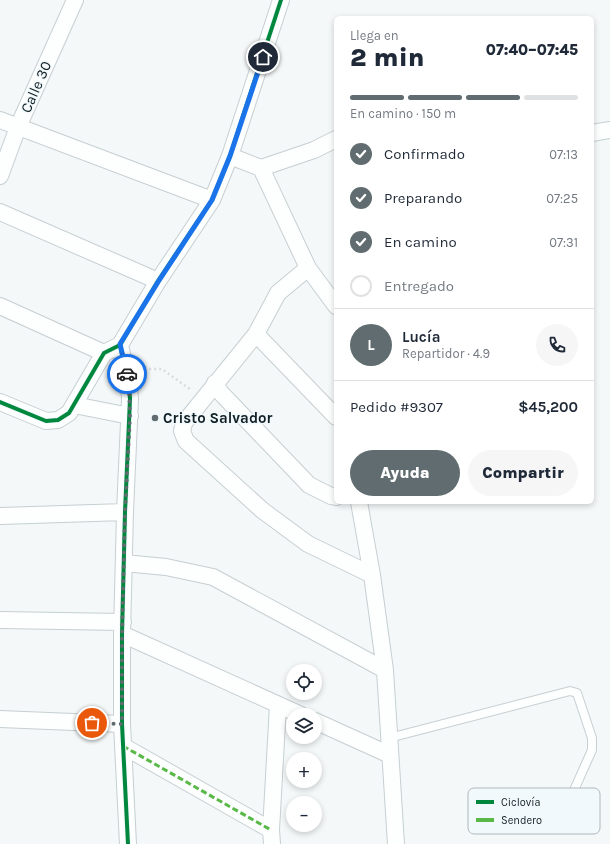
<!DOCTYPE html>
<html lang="es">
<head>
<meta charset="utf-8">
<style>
  body { margin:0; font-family:Karla,sans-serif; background:#f6f6f7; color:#1f2937; height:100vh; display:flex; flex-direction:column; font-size:15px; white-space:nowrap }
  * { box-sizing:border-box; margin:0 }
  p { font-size:13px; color:#747a83 }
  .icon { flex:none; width:22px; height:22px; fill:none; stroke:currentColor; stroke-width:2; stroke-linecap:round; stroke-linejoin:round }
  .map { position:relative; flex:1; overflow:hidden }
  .drawer { position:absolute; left:334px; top:16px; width:260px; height:488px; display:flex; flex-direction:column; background:#fff; border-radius:6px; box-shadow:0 2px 6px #0003 }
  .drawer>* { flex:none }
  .controls { position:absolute; left:286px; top:664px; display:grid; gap:8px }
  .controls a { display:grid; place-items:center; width:36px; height:36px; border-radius:50%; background:#fff; box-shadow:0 2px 6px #0003; font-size:20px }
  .pin { position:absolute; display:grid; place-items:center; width:34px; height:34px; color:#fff; margin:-17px; border:2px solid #fff; border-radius:50%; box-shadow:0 1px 4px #0007 }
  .courier { position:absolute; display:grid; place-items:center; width:40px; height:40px; margin:-20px; border:3px solid #1a73e8; border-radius:50%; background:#fff; color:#222; box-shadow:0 1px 5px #0007 }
  .headline em { font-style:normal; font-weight:800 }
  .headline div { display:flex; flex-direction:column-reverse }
  .headline { display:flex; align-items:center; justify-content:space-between; height:68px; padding:0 16px }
  h1 { font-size:26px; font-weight:800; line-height:30px }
  .bar { display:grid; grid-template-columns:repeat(4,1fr); gap:6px 4px; align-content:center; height:48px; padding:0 16px }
  .bar i { height:5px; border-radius:3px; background:#e0e1e3 }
  .bar .current { background:#606c6f }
  .bar p { grid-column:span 4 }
  .line { display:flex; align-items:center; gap:10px; padding:0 16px; border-top:1px solid #e0e1e3 }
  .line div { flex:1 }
  .round { display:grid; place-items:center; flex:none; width:42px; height:42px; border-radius:21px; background:#f6f6f7 }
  ol { padding:0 16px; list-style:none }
  li { display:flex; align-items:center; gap:12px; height:44px }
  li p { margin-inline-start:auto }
  li .icon { padding:4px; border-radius:50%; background:#606c6f; color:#fff; stroke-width:4 }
  li:last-child { color:#747a83 }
  li i { width:22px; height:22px; border:2px solid #e0e1e3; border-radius:50% }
  .primary-button { display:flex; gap:8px; margin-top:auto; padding:8px 16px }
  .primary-button a { flex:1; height:46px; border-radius:24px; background:#606c6f; color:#fff; font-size:16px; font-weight:800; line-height:46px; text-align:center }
  .primary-button a+a { background:#f6f6f7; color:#1f2937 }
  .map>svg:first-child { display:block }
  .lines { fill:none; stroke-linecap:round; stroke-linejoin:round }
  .lane-casing { stroke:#c6cfd2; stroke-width:10 }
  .street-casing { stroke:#c6cfd2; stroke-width:18 }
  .path { stroke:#dadcdd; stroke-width:2.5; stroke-dasharray:2 3; stroke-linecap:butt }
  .lane { stroke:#fdfefe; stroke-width:8 }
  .street { stroke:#fdfefe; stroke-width:16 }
  .quiet { stroke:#58b947; stroke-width:3; stroke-dasharray:6 3; stroke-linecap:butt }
  .cycleway-casing { stroke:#f1f9fc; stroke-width:6 }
  .cycleway { stroke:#00873e; stroke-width:4 }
  .done { stroke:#606c6f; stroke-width:4; stroke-dasharray:0 7.2 }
  .route { stroke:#1a73e8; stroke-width:5 }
  .poi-dot { fill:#606c6f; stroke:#f1f9fc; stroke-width:1.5 }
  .labels { text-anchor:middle; stroke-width:3; stroke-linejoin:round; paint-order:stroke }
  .street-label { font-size:15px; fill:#112025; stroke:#f1f9fc }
  .poi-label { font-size:15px; font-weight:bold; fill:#112025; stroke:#f1f9fc; text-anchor:start }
  .key { fill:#f1f9fc; stroke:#aeb8bc; stroke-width:1 }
  .key-label { font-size:11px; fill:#112025 }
</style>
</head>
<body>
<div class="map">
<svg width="610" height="844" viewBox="0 0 610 844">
  <rect width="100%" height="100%" fill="#f4f8f9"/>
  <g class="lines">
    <!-- lane casing -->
    <g class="lane-casing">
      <path id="lane" d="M389,738L570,691L577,693L592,738V750L575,788"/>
    </g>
    <!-- street casing -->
    <g class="street-casing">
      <path id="street" d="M0,120L212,200
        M592,133L610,130
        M230,156L261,168L308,268L336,306
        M261,168L314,150L336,139
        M0,176L18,127L75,0
        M0,212L158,281
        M308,268L278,293L256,334L184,423L182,431L186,441L262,510L308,544L372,575
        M0,306L104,353
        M256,334L336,417
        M120,345L129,386L130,399L125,512L122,634V724L128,844
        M215,383L220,392L309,485L331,496L336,497
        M0,402L46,421L58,420L69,413L104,353L120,345L158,281L212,200L230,156L281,0
        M74,405L130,416
        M359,502L372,575L385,670L396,844
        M0,516L125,512
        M124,563L166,567L213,577L385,670
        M0,620L123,622
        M122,634L301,715
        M0,719L122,724
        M315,721L390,755
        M123,746L271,830
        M272,844L271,830L278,705"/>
    </g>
    <!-- path -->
    <path class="path" d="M140,365L149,369H162L191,390"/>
    <!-- lane -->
    <use href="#lane" class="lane"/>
    <!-- street -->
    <use href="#street" class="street"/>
    <!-- quiet -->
    <path class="quiet" d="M123,746L271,830"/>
    <!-- cycleway casing -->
    <g class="cycleway-casing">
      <path id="cycleway" d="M120,345L129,386L130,399L125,512L122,634V724L128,844
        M0,402L46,421L58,420L69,413L104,353L120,345L158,281L212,200L230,156L281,0"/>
    </g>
    <!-- cycleway -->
    <use href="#cycleway" class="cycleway"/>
  </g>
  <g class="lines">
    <!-- done -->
    <path class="done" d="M92,723L122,724V634L125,512L130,416L129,386L127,374"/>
    <!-- route -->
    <path class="route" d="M127,374L120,344L158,282L212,200L230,156L263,57"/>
  </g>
  <!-- markers -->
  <circle class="poi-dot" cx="155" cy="418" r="4"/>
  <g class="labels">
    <!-- street labels -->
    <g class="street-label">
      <text transform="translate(36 87) rotate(-66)" y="5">Calle 30</text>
    </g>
    <!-- poi labels -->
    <g class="poi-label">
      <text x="163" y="423">Cristo Salvador</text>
    </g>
  </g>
  <!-- legend -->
  <rect x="468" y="788" width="132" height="46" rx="6" class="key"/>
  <rect x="476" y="800" width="18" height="4" fill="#00873e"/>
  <rect x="476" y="818" width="18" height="4" fill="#58b947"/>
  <g class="key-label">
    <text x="501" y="806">Ciclovía</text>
    <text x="501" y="824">Sendero</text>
  </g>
</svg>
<div class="controls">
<a><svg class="icon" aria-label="locate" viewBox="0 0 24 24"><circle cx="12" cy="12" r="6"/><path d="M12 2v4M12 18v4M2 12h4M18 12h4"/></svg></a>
<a><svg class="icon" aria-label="layers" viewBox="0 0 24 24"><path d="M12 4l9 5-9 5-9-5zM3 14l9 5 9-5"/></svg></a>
<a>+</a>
<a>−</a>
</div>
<div class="pin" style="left:92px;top:723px;background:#ea580c"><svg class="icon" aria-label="bag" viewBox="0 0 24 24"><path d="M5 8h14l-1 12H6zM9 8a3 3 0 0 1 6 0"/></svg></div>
<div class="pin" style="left:263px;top:57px;background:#1f2937"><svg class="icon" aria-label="home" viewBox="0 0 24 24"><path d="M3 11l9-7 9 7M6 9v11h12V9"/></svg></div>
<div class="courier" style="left:127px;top:374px"><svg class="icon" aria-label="car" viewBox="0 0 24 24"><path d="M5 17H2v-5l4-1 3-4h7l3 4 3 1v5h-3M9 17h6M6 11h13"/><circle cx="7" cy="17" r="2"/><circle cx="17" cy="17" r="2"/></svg></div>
<section class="drawer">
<div class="headline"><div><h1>2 min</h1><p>Llega en</p></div><em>07:40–07:45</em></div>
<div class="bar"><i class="current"></i><i class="current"></i><i class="current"></i><i></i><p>En camino · 150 m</p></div>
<ol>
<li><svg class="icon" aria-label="check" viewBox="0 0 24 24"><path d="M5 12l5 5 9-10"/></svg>Confirmado<p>07:13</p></li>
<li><svg class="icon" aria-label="check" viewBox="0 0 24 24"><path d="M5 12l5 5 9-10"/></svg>Preparando<p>07:25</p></li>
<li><svg class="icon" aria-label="check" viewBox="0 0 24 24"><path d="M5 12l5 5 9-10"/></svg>En camino<p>07:31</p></li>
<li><i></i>Entregado</li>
</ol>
<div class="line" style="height:72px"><b class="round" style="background:#606c6f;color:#fff">L</b><div><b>Lucía</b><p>Repartidor · 4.9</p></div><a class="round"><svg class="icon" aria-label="phone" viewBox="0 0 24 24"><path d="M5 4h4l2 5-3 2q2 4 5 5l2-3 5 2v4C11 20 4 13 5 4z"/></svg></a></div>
<div class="line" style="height:52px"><div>Pedido #9307</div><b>$45,200</b></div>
<div class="primary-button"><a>Ayuda</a><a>Compartir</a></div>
</section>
</div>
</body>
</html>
